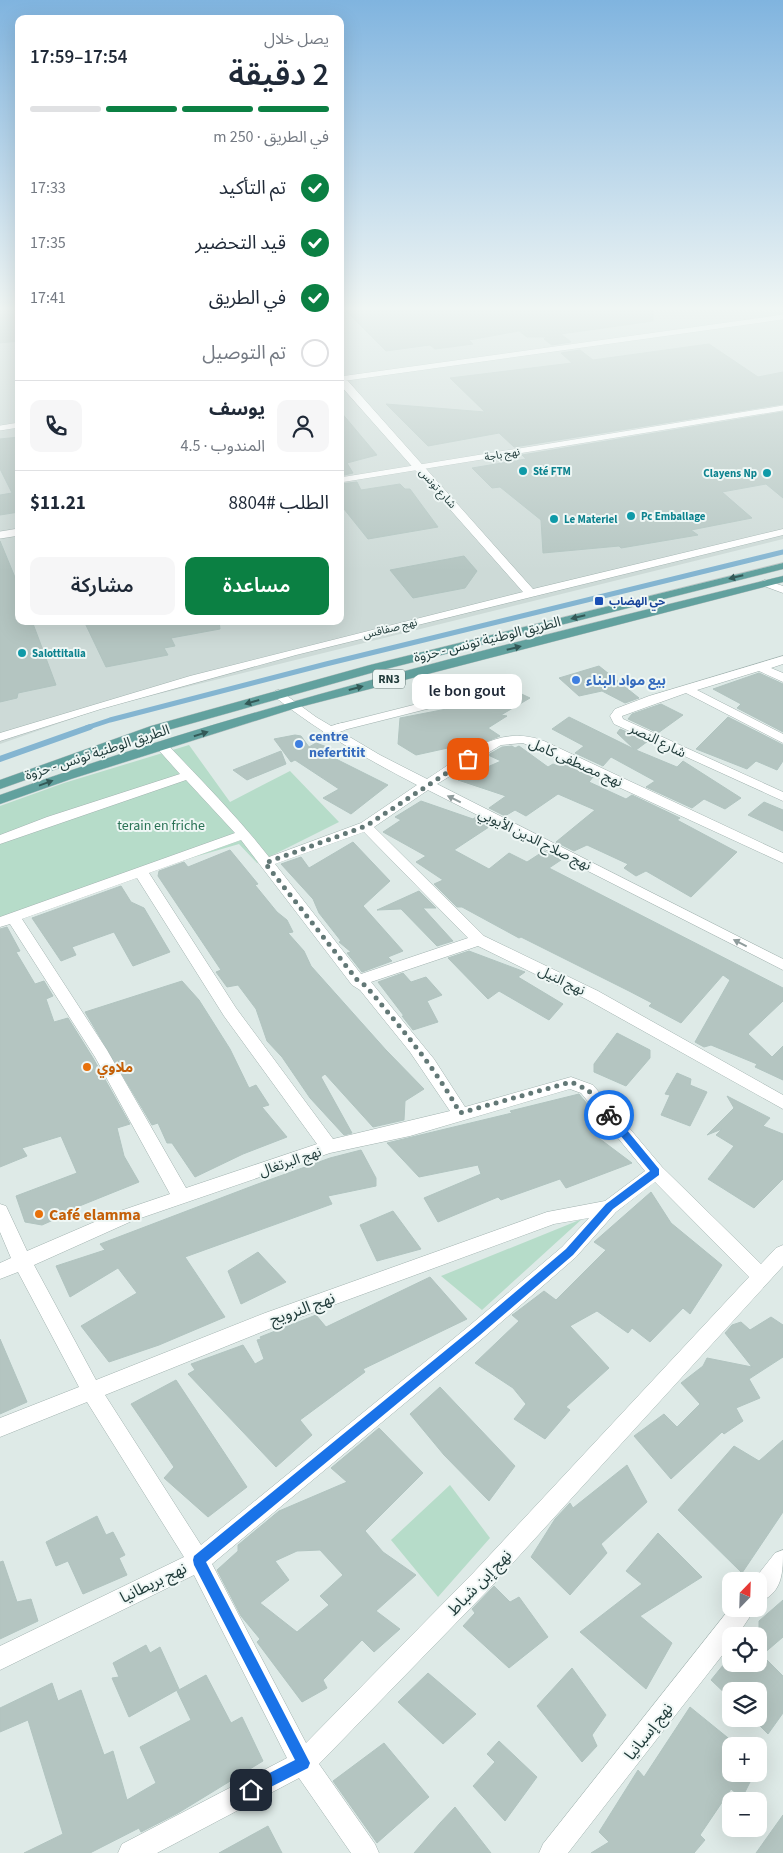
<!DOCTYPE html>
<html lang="ar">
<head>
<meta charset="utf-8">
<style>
  body { margin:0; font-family:"Source Sans 3","Noto Sans Arabic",sans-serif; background:#f6f6f7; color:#1f2937; direction:rtl; height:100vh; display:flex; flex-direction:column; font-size:19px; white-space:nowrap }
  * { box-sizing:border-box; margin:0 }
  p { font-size:16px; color:#747a83 }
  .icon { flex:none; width:28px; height:28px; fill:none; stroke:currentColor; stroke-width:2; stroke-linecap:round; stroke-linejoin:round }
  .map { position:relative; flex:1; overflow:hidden; direction:ltr }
  .panel { position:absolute; left:15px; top:15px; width:329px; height:610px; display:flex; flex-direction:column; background:#fff; border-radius:10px; box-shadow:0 5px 20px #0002; direction:rtl }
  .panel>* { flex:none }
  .needle { width:32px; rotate:23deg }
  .fabs { position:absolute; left:722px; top:1572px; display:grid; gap:10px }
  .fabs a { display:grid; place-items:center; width:45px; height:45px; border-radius:10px; background:#fff; box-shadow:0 5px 20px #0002; font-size:25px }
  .pin { position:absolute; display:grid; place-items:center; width:42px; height:42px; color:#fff; margin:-21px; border-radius:10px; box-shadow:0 2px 8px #0006 }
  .courier { position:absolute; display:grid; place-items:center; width:50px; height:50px; margin:-25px; border:4px solid #1a73e8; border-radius:50%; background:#fff; color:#222; box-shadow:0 1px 6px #0007 }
  .bubble { position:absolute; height:35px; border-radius:10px; background:#fff; box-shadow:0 5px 20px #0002; font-size:16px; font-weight:600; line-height:35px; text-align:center; direction:rtl }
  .overview em { font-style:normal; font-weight:600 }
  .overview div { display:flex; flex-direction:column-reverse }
  .overview { display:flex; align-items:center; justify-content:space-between; height:85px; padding:0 15px }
  h1 { font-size:32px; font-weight:600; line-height:38px }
  .bar { display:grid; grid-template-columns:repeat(4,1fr); gap:8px 5px; align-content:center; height:60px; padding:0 15px }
  .bar i { height:6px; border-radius:4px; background:#e0e1e3 }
  .bar .active { background:#0b8043 }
  .bar p { grid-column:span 4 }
  .line { display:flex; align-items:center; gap:12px; padding:0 15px; border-top:1px solid #e0e1e3 }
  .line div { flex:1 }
  .round { display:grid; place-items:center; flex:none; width:52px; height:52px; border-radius:10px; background:#f6f6f7 }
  ol { padding:0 15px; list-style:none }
  li { display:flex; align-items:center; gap:15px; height:55px }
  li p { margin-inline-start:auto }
  li .icon { padding:5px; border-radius:50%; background:#0b8043; color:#fff; stroke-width:4 }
  li:last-child { color:#747a83 }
  li i { width:28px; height:28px; border:2px solid #e0e1e3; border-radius:50% }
  .primary-button { display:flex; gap:10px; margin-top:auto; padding:10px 15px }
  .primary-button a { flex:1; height:58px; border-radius:10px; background:#0b8043; color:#fff; font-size:20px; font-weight:600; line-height:58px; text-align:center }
  .primary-button a+a { background:#f6f6f7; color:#1f2937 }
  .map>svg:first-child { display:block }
  .built { fill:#cddad7 }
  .green { fill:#b6dcc9 }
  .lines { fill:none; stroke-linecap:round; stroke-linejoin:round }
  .stream-far1 { stroke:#84b5d1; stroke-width:5 }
  .stream { stroke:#84b5d1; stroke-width:6 }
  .building { fill:#b4c5c1; stroke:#b1c4c0; fill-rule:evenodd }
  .service-far2-casing { stroke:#a1b2af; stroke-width:5.5 }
  .service-far1-casing { stroke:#a1b2af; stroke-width:8 }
  .service-casing { stroke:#a1b2af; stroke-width:9 }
  .minor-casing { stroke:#a1b2af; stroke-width:1 }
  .primary-casing { stroke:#bcc4c4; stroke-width:1 }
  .service-far2 { stroke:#fff; stroke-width:5 }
  .service-far1 { stroke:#fff; stroke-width:7 }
  .service { stroke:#fff; stroke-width:8 }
  .minor { fill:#fff; fill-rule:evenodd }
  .primary { fill:#62a19e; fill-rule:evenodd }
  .oneway { fill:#335957 }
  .oneway2 { fill:#8f9c9c }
  .route { fill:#1a73e8 }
  .done { stroke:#627876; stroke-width:5; stroke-dasharray:0 9 }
  .culture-dot { fill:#0f9aa8; stroke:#eff7f5; stroke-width:2 }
  .transit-dot { fill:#1a4fb4; stroke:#eff7f5; stroke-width:2 }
  .shop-dot { fill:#3f7fe0; stroke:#eff7f5; stroke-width:2 }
  .food-dot { fill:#e8710a; stroke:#eff7f5; stroke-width:2 }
  .labels { text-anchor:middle; stroke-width:4; stroke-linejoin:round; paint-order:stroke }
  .far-street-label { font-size:11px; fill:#1f3a39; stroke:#eff7f5 }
  .far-culture-label { font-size:11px; font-weight:bold; fill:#0d838f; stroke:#eff7f5; text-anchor:start }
  .far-transit-label { font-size:11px; font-weight:bold; fill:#164399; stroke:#eff7f5; text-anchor:start }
  .shield { fill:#eff7f5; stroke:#5d7371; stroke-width:1 }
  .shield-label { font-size:12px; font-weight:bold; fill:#1f3a39 }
  .street-label { font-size:14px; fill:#1f3a39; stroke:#eff7f5 }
  .shop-label { font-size:14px; font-weight:bold; fill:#366cbe; stroke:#eff7f5; text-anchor:start }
  .park-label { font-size:14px; fill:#297255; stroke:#eff7f5 }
  .food-label { font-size:14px; font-weight:bold; fill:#c56008; stroke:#eff7f5; text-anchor:start }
  .near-food-label { font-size:16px; font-weight:bold; fill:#c56008; stroke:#eff7f5; text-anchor:start }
  .near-street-label { font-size:16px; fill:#1f3a39; stroke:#eff7f5 }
</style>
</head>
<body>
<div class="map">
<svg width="783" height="1853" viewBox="0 0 783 1853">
  <rect width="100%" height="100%" fill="#deeae7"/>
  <!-- built -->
  <path class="built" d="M0,311H19V621H340V311H783V539L106,707L0,744Z"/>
  <!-- green -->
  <path class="green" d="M189,745L230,802L290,771L339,822L257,863L239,844L71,893L0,927V806L64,783Z
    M582,1219L482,1310L441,1276Z
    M450,1485L490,1538L438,1597L391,1540Z"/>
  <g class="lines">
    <!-- stream-far1 -->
    <path class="stream-far1" d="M86,728L110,720L326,664L783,552"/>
    <!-- stream -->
    <path class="stream" d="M0,759L90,727"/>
  </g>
  <!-- building -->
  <path class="building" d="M0,311H19V341L0,343Z
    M346,311H653V321L561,334L571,342L552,345L544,339L546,337H527L519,331L469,340L473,344L435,349L430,345L386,351Z
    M709,344L758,377L783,372V404L514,447L499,433L428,446L386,404L485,412L450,378L572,363L561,353L580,350L593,360Z
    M340,411L377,455L347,463L353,473L340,476Z
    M783,412V498L766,484L722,492L752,518L691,530L698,535L621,548L619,546L543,553L541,520L500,487L492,488L472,468L526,459L522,455Z
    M19,437V512L0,515V495L12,493L0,469V439Z
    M357,482L361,490L400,484L405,489H410L438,527L368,539L340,504V484Z
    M0,541L19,587V621H32L56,685L18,693L17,698L0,702Z
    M464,556L477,571L465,588L413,598L390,570Z
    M84,621H219L220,629L171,638L175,646L164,648L168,655L106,667Z
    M599,666L639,698L625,703L602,691L579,696L559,678Z
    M759,673L783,684V732L737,708L741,704L713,689Z
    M509,688L530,698L501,715L507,716L488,728L500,736L473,747L466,744L416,755L398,744L400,718L457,707L481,694L492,698Z
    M661,704L683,715L658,733L628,719L632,714Z
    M569,717L634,749L617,733L620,729L648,741L636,750L677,767L683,761L741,798L725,809L704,799L692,808L646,787L655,781L611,757L603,766L575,753L584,746L552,729Z
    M728,717L783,745V761L777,770L756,761L747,769L696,749Z
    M295,735L301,736L309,747L316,743L338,751L330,756L388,785L351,814L323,798L339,789L295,760L291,762L274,739Z
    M512,746L515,748L519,746L548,767L553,764L558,766L562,763L593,777L589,782L626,799L632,795L680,818L677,820L737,852L691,897L646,871L636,876L624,868L628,864L587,845L574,851L556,842L595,810L558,794L526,816L515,810L505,816L489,808L506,796L458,780L501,761L488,755L502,747Z
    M281,751L286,764L247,780L233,770Z
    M421,801L473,819L476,817L492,825L454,850L489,869L509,853L527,862L544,851L561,860L549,868L783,988V1001L748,1034L772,1057L783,1046V1080L755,1067L757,1064L711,1045L704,1047L695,1042L730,980L723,975L681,1023L649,1006L652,1003L629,991L521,937L519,938L462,907H457L434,884L443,880L416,862L426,856L383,832L401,820L395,817Z
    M764,802L783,810V831L748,815Z
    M353,842L390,881L363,906L403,951L388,957L392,961L362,972L347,953L351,952L339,942L341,941L319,913L313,899L281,864L301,857L309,868Z
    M230,850L258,884L255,885L277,912L287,920L293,932L288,933L304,951L311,966L386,1050L424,1089L405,1101L404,1120L373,1127L325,1074L321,1077L352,1133L344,1135L310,1098L282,1057L267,1041L256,1009L238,985L227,987L216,972L221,970L158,876L159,871L184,862L188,867Z
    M121,886L131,902L144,908L170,952L133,966L114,932L72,947L76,955L61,961L32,918Z
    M419,891L436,908H423L453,941L437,946L401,909L377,910Z
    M7,927L20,951L16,952L35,984L44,981L53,996L46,999L54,1022L68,1018L93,1058L130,1124L117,1128L124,1156L139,1182L77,1207L58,1216L60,1217L42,1225L25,1222L16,1196L77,1173L61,1136L22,1148L27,1156L0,1167V929Z
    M469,951L525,972L518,977L563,1004L549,1020L499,991L488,999L448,958Z
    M403,973L411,982L426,977L442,995L427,1001L438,1022L413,1030L402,1016H404L378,982Z
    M182,981L199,1000L230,1049L249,1088L256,1085L269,1105L262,1107L287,1137L243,1154L195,1177L172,1143H167L158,1123L152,1125L85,1012Z
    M617,1033L650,1050V1058L626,1086L594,1072V1064Z
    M677,1073L691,1079L690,1085L707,1092L690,1126L661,1115L670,1095L665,1094Z
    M579,1094L607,1128L592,1133L632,1163L566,1188L560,1179L501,1200L498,1197L438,1222L424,1198L481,1174L478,1165L419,1177L387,1143L512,1113L510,1111Z
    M727,1096L770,1118L763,1126L783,1134V1179L754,1208L708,1179L734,1146L716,1135L722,1129L707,1135L734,1108Z
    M361,1150L376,1178V1186L328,1196L332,1204L185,1257L225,1317L159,1345L109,1362L81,1326L137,1293L118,1268L70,1297L56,1266L105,1250L100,1244L255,1185L330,1158Z
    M651,1192L671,1223L722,1265L690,1314L683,1308L650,1342L632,1328L628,1333L597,1311L570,1326L609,1368L566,1407L570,1410L545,1439L514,1419L526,1404L513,1388L475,1363L519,1321L512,1315L515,1313L544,1291L556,1300L606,1250L594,1242Z
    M393,1211L421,1249L377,1261L360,1225Z
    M258,1252L286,1282L241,1304L228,1271Z
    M430,1277L467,1319L363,1369L365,1372L300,1420L312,1435L276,1467L188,1374L195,1370L191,1364L243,1345L255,1364L264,1359L257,1340L261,1339L260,1337L316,1315L326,1327Z
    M771,1317L783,1325V1357L749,1379L760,1398L736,1408L743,1421L724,1434L722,1432L671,1479L634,1436L664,1414L677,1427L700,1404L681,1383L703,1366L707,1358L752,1367L725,1333L732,1325L741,1322L750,1330Z
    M0,1339L27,1402L0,1414Z
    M176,1380L247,1487L208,1517L164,1478L174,1467L131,1404Z
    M440,1387L515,1466L489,1501L444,1455L410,1414Z
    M379,1428L423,1473L365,1531L383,1552L416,1575L376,1611L400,1629L374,1652L362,1640L323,1680L327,1688L302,1702L257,1642L260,1639L241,1616L217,1570L238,1551V1545L279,1511L347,1482L331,1468ZM320,1550L343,1575L320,1596L329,1605L297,1632L260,1603L289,1580L275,1561L297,1551Z
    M783,1440V1512L742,1573L678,1510L734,1446L759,1461Z
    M627,1465L647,1502L601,1544L607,1553L570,1595L531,1557L555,1519L570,1503L573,1508Z
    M97,1516L106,1535L113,1532L125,1555L119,1558L127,1575L83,1594L68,1561L56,1566L46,1542Z
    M658,1533L702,1577L640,1616L672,1643L646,1689L580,1632L642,1584L626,1571Z
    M3,1561L17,1602L31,1599L38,1621L0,1639V1562Z
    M494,1586L510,1602L519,1597L548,1637L509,1668L463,1626L475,1613L472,1609Z
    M783,1600V1637L762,1655L783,1676V1713L768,1734L753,1719H759V1691H731V1699L711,1680L724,1664H759V1621Z
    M146,1645L150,1653L160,1647L179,1689L129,1717L112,1678L119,1677L113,1663Z
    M572,1668L606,1715L592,1735L597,1746L582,1762L537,1706Z
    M428,1673L476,1714L443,1744L398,1702Z
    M206,1675L231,1723L242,1717L263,1761L178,1813L141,1832L139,1828L90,1853H24L63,1834L28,1720L0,1732V1708L52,1683L58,1701L81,1690L104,1755L113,1751L127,1800L156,1783L140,1747L191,1720L177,1691Z
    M690,1707L738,1746H731V1774H754L742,1798L731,1789L700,1835L705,1840L694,1853H591L609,1842L599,1832L638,1770L644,1777Z
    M499,1741L537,1777L505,1821L473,1786L495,1762L487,1754Z
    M384,1743L429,1797L377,1843L333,1781Z
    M455,1807L491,1853H414L440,1823Z
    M783,1815V1853H756Z
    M268,1826L282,1853H219Z"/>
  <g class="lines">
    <!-- service-far2 casing -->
    <g class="service-far2-casing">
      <path id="service-far2" d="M340,379L783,317
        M0,428L19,425
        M340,480L783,408"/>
    </g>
    <!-- service-far1 casing -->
    <g class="service-far1-casing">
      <path id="service-far1" d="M0,535L19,532
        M337,728L432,704"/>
    </g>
    <!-- service casing -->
    <g class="service-casing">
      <path id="service" d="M327,731L342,727"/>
    </g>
    <!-- minor casing -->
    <g class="minor-casing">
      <path id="minor" d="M340,379L348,381L533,589L783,529V535L296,655L101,709L0,741V733L190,676L523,592L340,385Z
        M765,580L783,586V593L761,585L759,583Z
        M783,656V664L771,668L783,673V682L759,671L697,690L783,734V743L686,693L622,716L623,719L783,792V801L614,724L610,716L615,709L649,696Z
        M279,690L316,717L380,755L427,779C464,756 497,723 544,741L783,853V863L523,743L501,745L437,784L783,959V970L428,790L374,827L484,936L598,991L783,1095V1109L586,999L478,946L371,982L434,1059L465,1107L571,1077L593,1085L662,1167L761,1264L776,1248L783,1245V1266L490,1588L319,1764L375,1844L379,1853H351L299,1778L157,1853H118L122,1844L287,1758L194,1575L0,1670V1646L184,1557L87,1402L0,1437V1418L79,1387L18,1272L0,1279V1263L11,1258L0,1232V1204L6,1206L27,1251L120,1211L170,1194L95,1057L10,924L0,927V917L235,833L186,780L0,844V835L47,817L180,774L155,746L161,742L166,743C201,780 237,816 269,857L361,823L417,785C367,759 319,732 275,697L273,694L275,691ZM364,832L468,938L361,974L275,864ZM241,840L352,985L360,990L410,1052L450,1111L333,1139L236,1008L149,873ZM137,878L224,1016L317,1144L186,1188L107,1050L22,919ZM570,1089L581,1093L645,1171L605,1201L547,1212L265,1313L96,1380L34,1265L132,1221L330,1153L410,1136ZM655,1182L749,1277L474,1572L306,1743L212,1564L483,1338L576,1257L616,1212ZM589,1218L562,1247L469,1326L201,1545L105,1395L279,1325L554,1224Z
        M783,1550C783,1572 783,1593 759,1602V1581H753L775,1553Z
        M731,1607V1609H755L737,1636H731V1644L568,1853H539L543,1844Z"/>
    </g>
    <!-- primary casing -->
    <g class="primary-casing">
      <path id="primary" d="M783,563V569L378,671L161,732L0,789V780L151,726L370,665Z
        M783,576V582L296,708L71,779L0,804V795C255,703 520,641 783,576Z"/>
    </g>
    <!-- service-far2 -->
    <use href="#service-far2" class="service-far2"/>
    <!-- service-far1 -->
    <use href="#service-far1" class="service-far1"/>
    <!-- service -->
    <use href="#service" class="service"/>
    <!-- minor -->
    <use href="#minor" class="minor"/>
    <!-- primary -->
    <use href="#primary" class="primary"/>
  </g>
  <!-- one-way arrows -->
  <defs><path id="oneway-solid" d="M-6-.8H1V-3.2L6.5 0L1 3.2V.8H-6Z" transform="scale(1.25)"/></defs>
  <g class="oneway">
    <use href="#oneway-solid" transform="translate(736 577) rotate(166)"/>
    <use href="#oneway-solid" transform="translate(578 617) rotate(166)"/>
    <use href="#oneway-solid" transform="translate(514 648) rotate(-14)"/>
    <use href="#oneway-solid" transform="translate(356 688) rotate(-15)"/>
    <use href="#oneway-solid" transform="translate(252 702) rotate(164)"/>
    <use href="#oneway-solid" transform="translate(201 734) rotate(-17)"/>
    <use href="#oneway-solid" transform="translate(46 783) rotate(-20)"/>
  </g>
  <g class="oneway2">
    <use href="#oneway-solid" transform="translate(454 799) rotate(-154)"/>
    <use href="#oneway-solid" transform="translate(740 943) rotate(-153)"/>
  </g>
  <!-- sky -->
  <linearGradient id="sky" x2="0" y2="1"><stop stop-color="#80b4df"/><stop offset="0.54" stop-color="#f0f6f4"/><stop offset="1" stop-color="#f0f6f4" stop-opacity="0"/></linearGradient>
  <rect width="783" height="571" fill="url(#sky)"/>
  <!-- route -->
  <path class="route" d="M609,1111L612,1112L659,1169V1175L613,1209L573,1255L480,1335L206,1562L310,1763L308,1768L255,1795L251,1797L246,1795L244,1790L246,1785L295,1760L194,1565L193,1560L194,1556L473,1328L566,1249L606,1204L650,1171L605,1117V1112Z"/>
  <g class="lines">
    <!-- done -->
    <path class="done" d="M468,759L366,826L265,863L358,981L366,986C400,1027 435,1067 460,1113L571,1082L588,1090L609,1115"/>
  </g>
  <!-- markers -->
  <g class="culture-dot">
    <circle cx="523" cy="471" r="5"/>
    <circle cx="767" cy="473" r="5"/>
    <circle cx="631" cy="516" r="5"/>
    <circle cx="554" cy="519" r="5"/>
    <circle cx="22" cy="653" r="5"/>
  </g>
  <rect class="transit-dot" x="594" y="596" width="10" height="10" rx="2.5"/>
  <g class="shop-dot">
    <circle cx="576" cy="680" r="5"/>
    <circle cx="299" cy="744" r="5"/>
  </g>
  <g class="food-dot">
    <circle cx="87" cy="1067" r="5"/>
    <circle cx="39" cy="1214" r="5"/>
  </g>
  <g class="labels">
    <!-- far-street labels -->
    <g class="far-street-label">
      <text transform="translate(502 454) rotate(-9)" y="4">نهج باجة</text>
      <text transform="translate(438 488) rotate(48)" y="4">شارع تونس</text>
      <text transform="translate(390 628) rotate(-14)" y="4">نهج صفاقس</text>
    </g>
    <!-- far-culture labels -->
    <g class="far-culture-label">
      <text x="533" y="475">Sté FTM</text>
      <text x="757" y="477" text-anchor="end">Clayens Np</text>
      <text x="641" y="520">Pc Emballage</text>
      <text x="564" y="523">Le Materiel</text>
      <text x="32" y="657">Salottitalia</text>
    </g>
    <!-- far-transit labels -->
    <g class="far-transit-label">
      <text x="609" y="605">حي الهضاب</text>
    </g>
    <!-- shield labels -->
    <rect class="shield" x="373" y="669.5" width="32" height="19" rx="4"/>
    <g class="shield-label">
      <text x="389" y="683">RN3</text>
    </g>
    <!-- street labels -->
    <g class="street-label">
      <text transform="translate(487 639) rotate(-14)" y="5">الطريق الوطنية تونس - حزوة</text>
      <text transform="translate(658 740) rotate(26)" y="5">شارع النصر</text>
      <text transform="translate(97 752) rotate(-18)" y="5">الطريق الوطنية تونس - حزوة</text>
      <text transform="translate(576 762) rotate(24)" y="5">نهج مصطفى كامل</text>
      <text transform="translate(535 839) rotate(26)" y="5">نهج صلاح الدين الأيوبي</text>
      <text transform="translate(562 980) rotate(26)" y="5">نهج النيل</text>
      <text transform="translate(290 1161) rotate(-19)" y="5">نهج البرتغال</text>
    </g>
    <!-- shop labels -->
    <g class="shop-label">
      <text x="586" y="685">بيع مواد البناء</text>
      <text x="309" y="741">centre<tspan x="309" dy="16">nefertitit</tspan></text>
    </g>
    <!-- park labels -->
    <g class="park-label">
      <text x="161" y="830">terain en friche</text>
    </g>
    <!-- food labels -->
    <g class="food-label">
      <text x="97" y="1072">ملاوي</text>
    </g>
    <!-- near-food labels -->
    <g class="near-food-label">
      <text x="49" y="1220">Café elamma</text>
    </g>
    <!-- near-street labels -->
    <g class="near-street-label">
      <text transform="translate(302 1308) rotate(-20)" y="6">نهج النرويج</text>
      <text transform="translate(153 1582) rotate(-26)" y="6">نهج بريطانيا</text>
      <text transform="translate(479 1582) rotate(-46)" y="6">نهج إبن شباط</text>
      <text transform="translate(648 1731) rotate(-52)" y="6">نهج إسبانيا</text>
    </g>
  </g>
</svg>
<div class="fabs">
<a><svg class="needle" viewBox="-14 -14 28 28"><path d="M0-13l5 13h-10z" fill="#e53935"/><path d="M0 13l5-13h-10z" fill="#747a83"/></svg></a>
<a><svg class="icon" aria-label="locate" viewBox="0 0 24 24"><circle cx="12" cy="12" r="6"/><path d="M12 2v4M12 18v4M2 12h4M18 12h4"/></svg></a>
<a><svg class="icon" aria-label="layers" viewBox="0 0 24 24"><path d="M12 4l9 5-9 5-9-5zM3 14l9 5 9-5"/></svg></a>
<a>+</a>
<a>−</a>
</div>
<div class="pin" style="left:468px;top:759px;background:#ea580c"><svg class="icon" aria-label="bag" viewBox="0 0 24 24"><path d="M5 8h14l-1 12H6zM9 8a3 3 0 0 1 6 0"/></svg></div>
<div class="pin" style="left:251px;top:1790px;background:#1f2937"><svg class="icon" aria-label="home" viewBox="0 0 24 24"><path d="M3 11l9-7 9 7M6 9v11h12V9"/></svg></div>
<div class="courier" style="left:609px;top:1115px"><svg class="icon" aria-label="bike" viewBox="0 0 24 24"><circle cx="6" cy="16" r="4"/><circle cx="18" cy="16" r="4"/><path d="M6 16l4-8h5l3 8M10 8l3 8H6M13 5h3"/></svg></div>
<div class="bubble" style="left:412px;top:674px;width:110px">le bon gout</div>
<section class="panel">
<div class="overview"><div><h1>2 دقيقة</h1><p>يصل خلال</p></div><em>17:54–17:59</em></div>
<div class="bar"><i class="active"></i><i class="active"></i><i class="active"></i><i></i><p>في الطريق · 250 m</p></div>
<ol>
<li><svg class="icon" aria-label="check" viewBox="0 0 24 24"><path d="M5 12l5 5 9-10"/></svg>تم التأكيد<p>17:33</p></li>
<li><svg class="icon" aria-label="check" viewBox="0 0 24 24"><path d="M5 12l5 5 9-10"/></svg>قيد التحضير<p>17:35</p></li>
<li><svg class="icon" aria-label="check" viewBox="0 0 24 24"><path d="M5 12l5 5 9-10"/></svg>في الطريق<p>17:41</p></li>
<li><i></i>تم التوصيل</li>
</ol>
<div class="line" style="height:90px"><a class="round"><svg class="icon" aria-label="person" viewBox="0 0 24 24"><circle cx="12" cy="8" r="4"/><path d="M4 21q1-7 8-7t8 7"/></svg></a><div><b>يوسف</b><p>المندوب · 4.5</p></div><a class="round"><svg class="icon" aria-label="phone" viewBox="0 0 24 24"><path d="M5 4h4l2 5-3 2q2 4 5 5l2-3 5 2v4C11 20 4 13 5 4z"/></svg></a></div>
<div class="line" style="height:65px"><div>الطلب #8804</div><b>$11.21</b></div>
<div class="primary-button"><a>مساعدة</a><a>مشاركة</a></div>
</section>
</div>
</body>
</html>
